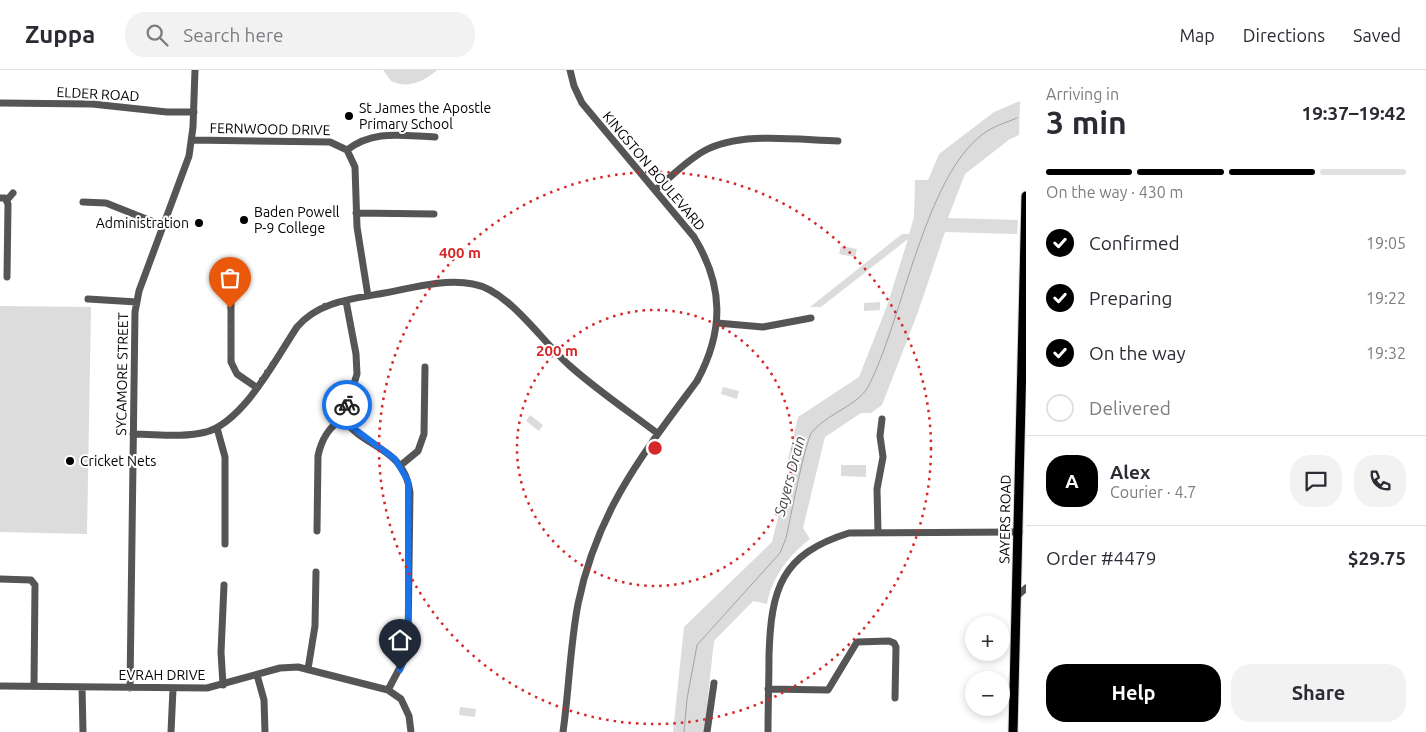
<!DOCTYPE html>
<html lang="en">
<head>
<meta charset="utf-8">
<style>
  body { margin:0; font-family:Ubuntu,sans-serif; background:#f2f2f3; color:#2b2b33; height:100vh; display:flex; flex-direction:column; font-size:19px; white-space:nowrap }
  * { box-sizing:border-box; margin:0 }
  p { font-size:16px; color:#7c7c81 }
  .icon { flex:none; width:28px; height:28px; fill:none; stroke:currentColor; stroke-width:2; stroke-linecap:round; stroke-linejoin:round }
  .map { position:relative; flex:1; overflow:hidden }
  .details { display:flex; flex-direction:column; background:#fff; width:400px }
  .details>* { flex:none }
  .controls { position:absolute; left:965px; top:546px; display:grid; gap:10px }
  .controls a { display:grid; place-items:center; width:45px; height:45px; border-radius:50%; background:#fff; box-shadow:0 2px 8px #0003; font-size:25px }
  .pin { position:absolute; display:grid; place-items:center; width:42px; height:42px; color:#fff; margin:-51px -21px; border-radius:50% 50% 50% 0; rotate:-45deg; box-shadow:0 0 5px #0007 }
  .pin .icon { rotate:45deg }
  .courier { position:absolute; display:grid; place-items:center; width:50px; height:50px; margin:-25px; border:4px solid #1a73e8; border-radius:50%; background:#fff; color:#222; box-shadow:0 1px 6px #0007 }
  .headline em { font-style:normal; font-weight:700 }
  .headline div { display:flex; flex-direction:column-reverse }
  .headline { display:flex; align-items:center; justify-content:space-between; height:85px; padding:0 20px }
  h1 { font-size:32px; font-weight:700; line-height:38px }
  .bar { display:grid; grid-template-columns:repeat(4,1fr); gap:8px 5px; align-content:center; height:60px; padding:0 20px }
  .bar i { height:6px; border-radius:4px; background:#e1e1e2 }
  .bar .current { background:#000 }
  .bar p { grid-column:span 4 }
  .line { display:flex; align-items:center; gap:12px; padding:0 20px; border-top:1px solid #e1e1e2 }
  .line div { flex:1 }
  .round { display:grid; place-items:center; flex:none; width:52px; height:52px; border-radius:20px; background:#f2f2f3 }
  ol { padding:0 20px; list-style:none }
  li { display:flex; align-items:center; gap:15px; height:55px }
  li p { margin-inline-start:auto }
  li .icon { padding:5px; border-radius:50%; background:#000; color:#fff; stroke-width:4 }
  li:last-child { color:#7c7c81 }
  li i { width:28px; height:28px; border:2px solid #e1e1e2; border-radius:50% }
  .cta { display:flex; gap:10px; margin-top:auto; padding:10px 20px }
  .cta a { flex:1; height:58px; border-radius:20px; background:#000; color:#fff; font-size:20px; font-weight:700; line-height:58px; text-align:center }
  .cta a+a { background:#f2f2f3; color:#2b2b33 }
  header { display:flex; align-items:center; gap:30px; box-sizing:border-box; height:70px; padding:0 25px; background:#fff; border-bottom:1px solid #e1e1e2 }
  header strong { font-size:24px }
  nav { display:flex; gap:28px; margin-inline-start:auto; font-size:18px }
  .search { width:350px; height:45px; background:#f2f2f3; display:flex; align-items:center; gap:12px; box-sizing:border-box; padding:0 18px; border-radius:20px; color:#7c7c81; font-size:19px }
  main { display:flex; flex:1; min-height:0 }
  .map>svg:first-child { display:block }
  .green { fill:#dcdcdc }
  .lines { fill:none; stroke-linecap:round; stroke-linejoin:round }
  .stream { stroke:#a3a3a3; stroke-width:1 }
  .major-casing { stroke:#dbdbdb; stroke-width:11 }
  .minor { stroke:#555; stroke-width:7 }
  .major { stroke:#000; stroke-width:9 }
  .done { stroke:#595959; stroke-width:5; stroke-dasharray:0 9 }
  .route { stroke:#1a73e8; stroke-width:6 }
  .ring { fill:none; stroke:#d62828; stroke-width:2.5; stroke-dasharray:2.5 5 }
  .poi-dot { fill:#000; stroke:#fff; stroke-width:2 }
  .labels { text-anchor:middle; stroke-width:4; stroke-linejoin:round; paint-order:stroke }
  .street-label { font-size:14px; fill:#000; stroke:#fff }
  .poi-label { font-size:14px; fill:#000; stroke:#fff; text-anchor:start }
  .water-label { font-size:15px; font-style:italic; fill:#444; stroke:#fff }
  .centre { fill:#d62828; stroke:#fff; stroke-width:2.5 }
  .ring-label { font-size:15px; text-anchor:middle; font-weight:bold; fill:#d62828; stroke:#fff; stroke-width:4; stroke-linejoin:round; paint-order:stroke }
</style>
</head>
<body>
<header>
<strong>Zuppa</strong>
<div class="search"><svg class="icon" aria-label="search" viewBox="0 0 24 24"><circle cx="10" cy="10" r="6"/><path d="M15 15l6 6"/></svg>Search here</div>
<nav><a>Map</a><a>Directions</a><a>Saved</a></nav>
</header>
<main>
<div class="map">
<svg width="1026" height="662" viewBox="0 0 1026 662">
  <rect width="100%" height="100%" fill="#fff"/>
  <!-- green -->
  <path class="green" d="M383,0H437C424,12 407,19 391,11Z
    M1020,31L1019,65L1010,69L965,104L948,148L1018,150L1017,164L945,162L918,242L882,335L871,343H861L825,367L803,458L810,469C789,485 772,507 767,534L753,531L714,571L704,662H673L684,557L772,472L792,390L788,389L798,347L859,307L887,236L908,169L821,237H810L902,164H909L914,147L915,110H928L939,84L994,42Z
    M841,176L857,179L855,187L839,184Z
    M880,232V240L864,241V233Z
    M0,236L91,237L87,464L0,462Z
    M723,317L739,321L737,329L721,324Z
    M530,345L543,355L539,361L526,351Z
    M841,395H866V407L841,406Z
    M460,637L476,639L475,647L459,645Z"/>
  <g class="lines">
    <!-- stream -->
    <path class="stream" d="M684,662L687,629L697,575L780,483L786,468C790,451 805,371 812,362C827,344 858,335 868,317C903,251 926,97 989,60C997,55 1008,52 1017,48"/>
    <!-- major casing -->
    <g class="major-casing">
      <path id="major" d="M1013,662L1026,126"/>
    </g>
    <!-- minor -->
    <path class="minor" d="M0,33L92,34L167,42H194
      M192,70L330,72L347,80L355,97L357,157L368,226
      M347,80C374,59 403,66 435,67
      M655,120C671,107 686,91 704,81C740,61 798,70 838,71
      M0,128H5L8,134L7,207
      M7,130L13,123
      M83,132L106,133L164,156
      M356,143L434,144
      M231,216V292L237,304L256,317
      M88,229L137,232
      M346,231L356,284L357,304L343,349C365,379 404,377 410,422L408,571L406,586L388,620
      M717,253L763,257L811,248
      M217,358L225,387V474
      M133,364C157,364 182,368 206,362C244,351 275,290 297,257C317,233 349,229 379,224C409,219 443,208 473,214C509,220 542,272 570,296C597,320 628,341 657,363
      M401,395L418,381L424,364L425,297
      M317,461L318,386C321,371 329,356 343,349
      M878,462L877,419L883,387L880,366L882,349
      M0,509L31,510L35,515L34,615
      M1017,526L1026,518
      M308,599L315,556L316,502
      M257,605L264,630L265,662
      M223,615L221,582L224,515
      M0,616L207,618L280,598L298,597L388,620L401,629L409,646L411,662
      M82,617L83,662
      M130,618L135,242L139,221L189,86L193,57L195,0
      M768,619L828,620L857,572L889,571L894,573L896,577L895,628
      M171,662L173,619
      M563,662C569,620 570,576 578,534C597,441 642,385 697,311C724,261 724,216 694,167L582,33L574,16L570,0
      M707,662L714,613
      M768,662C768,636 769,611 769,585C771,519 781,484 849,463L1019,462"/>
    <!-- major -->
    <use href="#major" class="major"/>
  </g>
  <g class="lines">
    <!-- done -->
    <path class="done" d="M230,238C230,249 232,259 231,269C231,297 231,301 256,317L304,248L325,235L346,231C352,263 366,304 347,335"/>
    <!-- route -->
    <path class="route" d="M347,335L343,342L344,351L395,389L408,411V570L406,586L400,600"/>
  </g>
  <!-- distance rings -->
  <g class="ring">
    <circle cx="655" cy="378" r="138"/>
    <circle cx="655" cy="378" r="276"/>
  </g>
  <!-- markers -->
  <g class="poi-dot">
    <circle cx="349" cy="46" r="5"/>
    <circle cx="244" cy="150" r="5"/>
    <circle cx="199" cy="153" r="5"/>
    <circle cx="70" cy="391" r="5"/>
  </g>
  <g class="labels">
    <!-- street labels -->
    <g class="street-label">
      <text transform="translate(98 24) rotate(3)" y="5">ELDER ROAD</text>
      <text transform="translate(270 59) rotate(1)" y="5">FERNWOOD DRIVE</text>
      <text transform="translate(654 101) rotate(50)" y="5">KINGSTON BOULEVARD</text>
      <text transform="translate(122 304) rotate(-89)" y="5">SYCAMORE STREET</text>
      <text transform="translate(1005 449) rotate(-89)" y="5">SAYERS ROAD</text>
      <text x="162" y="610">EVRAH DRIVE</text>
    </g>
    <!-- poi labels -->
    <g class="poi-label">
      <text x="359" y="43">St James the Apostle<tspan x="359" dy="16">Primary School</tspan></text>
      <text x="254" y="147">Baden Powell<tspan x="254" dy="16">P-9 College</tspan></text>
      <text x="189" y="158" text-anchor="end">Administration</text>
      <text x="80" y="396">Cricket Nets</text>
    </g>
    <!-- water labels -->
    <g class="water-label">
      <text transform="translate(790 406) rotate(-75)" y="5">Sayers Drain</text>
    </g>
  </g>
  <circle cx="655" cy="378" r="8" class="centre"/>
  <g class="ring-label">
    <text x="460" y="188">400 m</text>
    <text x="557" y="286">200 m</text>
  </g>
</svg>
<div class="controls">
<a>+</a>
<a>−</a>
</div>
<div class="pin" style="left:230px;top:238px;background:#ea580c"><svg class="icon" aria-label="bag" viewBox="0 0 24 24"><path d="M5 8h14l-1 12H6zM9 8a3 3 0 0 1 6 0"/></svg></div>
<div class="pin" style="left:400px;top:600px;background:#1f2937"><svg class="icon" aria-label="home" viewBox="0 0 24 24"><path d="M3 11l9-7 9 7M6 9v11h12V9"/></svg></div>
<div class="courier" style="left:347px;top:335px"><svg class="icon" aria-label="bike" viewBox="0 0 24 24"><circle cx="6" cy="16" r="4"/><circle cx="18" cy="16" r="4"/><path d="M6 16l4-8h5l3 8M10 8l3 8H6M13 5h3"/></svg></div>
</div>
<section class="details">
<div class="headline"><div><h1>3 min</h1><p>Arriving in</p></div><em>19:37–19:42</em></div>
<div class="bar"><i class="current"></i><i class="current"></i><i class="current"></i><i></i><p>On the way · 430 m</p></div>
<ol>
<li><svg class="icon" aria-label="check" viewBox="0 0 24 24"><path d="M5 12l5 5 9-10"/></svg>Confirmed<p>19:05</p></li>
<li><svg class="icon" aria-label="check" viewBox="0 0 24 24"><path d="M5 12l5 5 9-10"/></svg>Preparing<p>19:22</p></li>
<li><svg class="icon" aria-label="check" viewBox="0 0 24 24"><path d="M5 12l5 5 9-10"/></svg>On the way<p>19:32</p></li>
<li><i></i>Delivered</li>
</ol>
<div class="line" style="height:90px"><b class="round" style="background:#000;color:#fff">A</b><div><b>Alex</b><p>Courier · 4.7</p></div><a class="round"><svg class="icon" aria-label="chat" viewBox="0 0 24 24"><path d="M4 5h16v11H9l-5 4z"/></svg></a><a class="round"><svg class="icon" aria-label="phone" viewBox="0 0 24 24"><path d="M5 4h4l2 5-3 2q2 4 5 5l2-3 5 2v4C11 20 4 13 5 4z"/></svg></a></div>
<div class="line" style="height:65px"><div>Order #4479</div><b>$29.75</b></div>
<div class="cta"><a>Help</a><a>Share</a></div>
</section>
</main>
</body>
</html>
